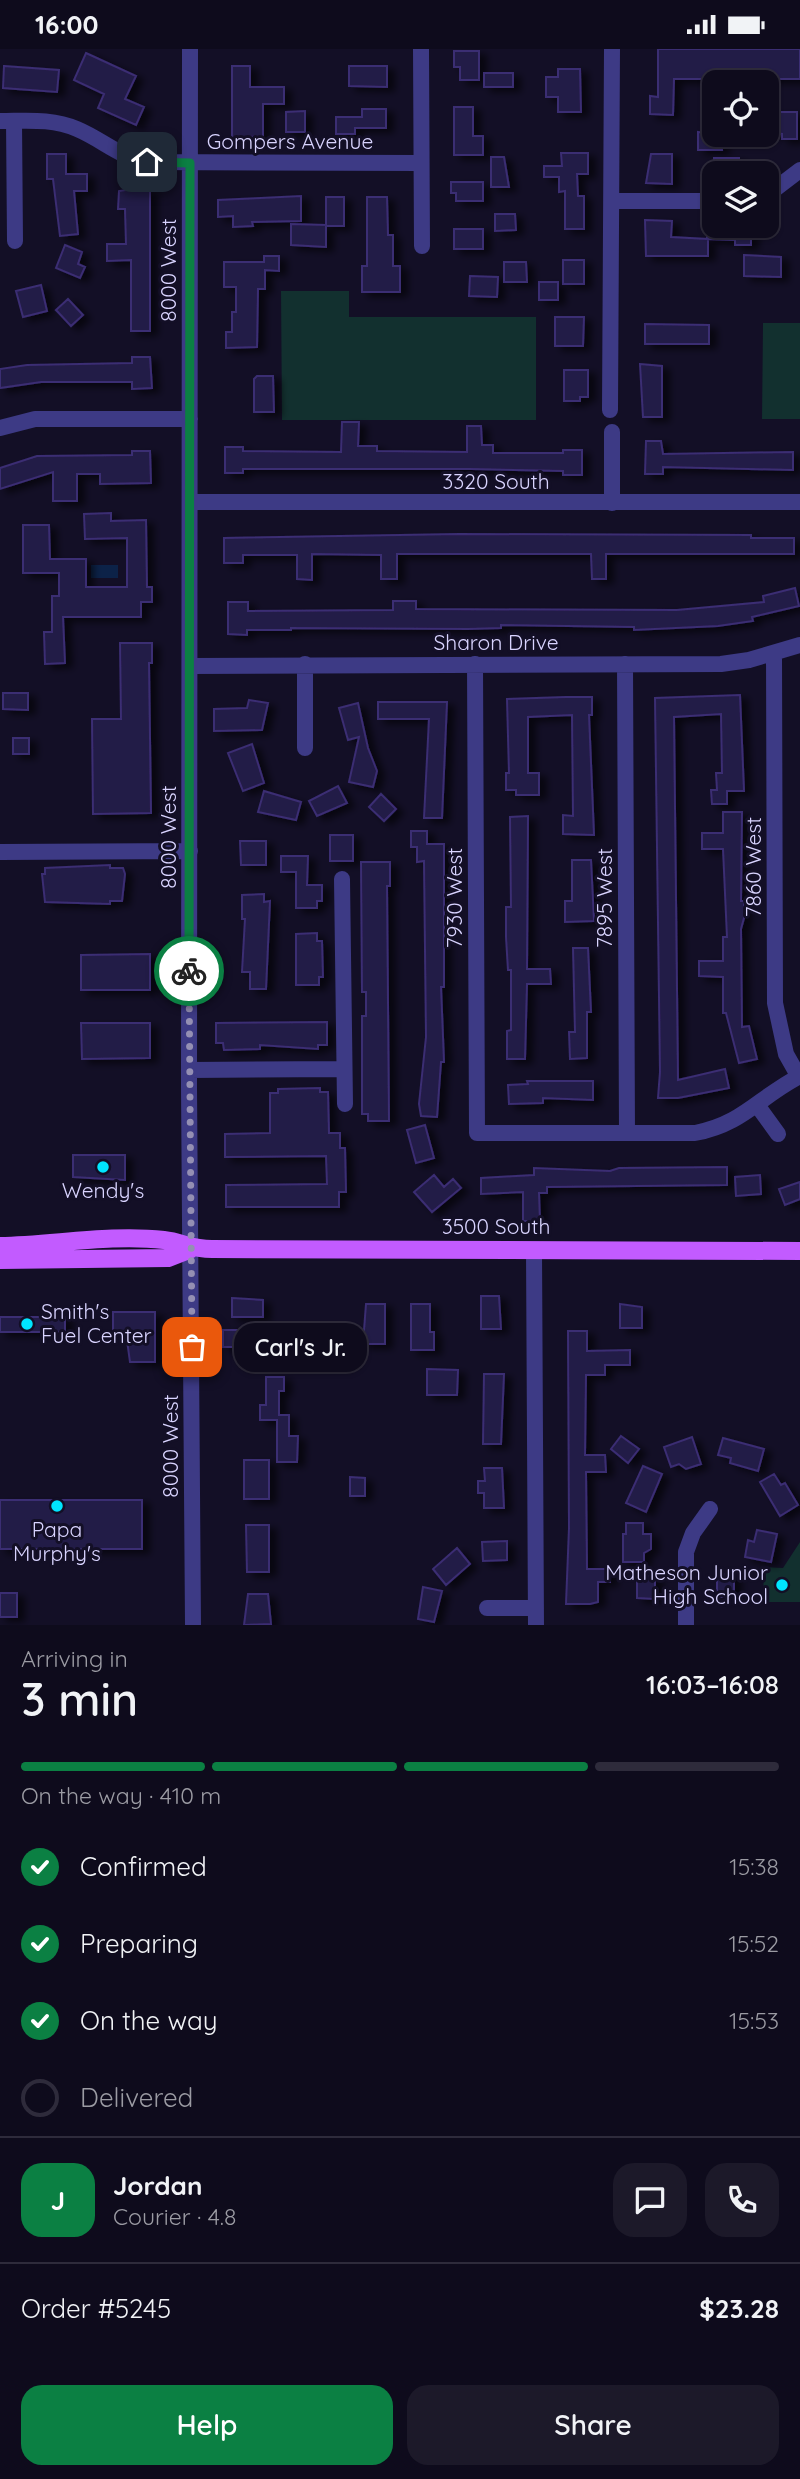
<!DOCTYPE html>
<html lang="en">
<head>
<meta charset="utf-8">
<style>
  body { margin:0; font-family:Quicksand,sans-serif; background:#1c1929; color:#f1f3f6; height:100vh; display:flex; flex-direction:column; font-size:26px; white-space:nowrap }
  * { box-sizing:border-box; margin:0 }
  p { font-size:23px; color:#9b9ba3 }
  .icon { flex:none; width:38px; height:38px; fill:none; stroke:currentColor; stroke-width:2; stroke-linecap:round; stroke-linejoin:round }
  .map { position:relative; height:1576px; overflow:hidden }
  .side { display:flex; flex-direction:column; background:#0e0b1c; flex:1 }
  .side>* { flex:none }
  .fabs { position:absolute; left:702px; top:21px; display:grid; gap:14px }
  .fabs a { display:grid; place-items:center; width:77px; height:77px; border-radius:14px; background:#0e0b1c; box-shadow:0 2px 5px #0004,0 0 0 2px #2e2b3b; font-size:35px }
  .pin { position:absolute; display:grid; place-items:center; width:60px; height:60px; color:#fff; margin:-30px; border-radius:14px; box-shadow:0 4px 10px #0006 }
  .courier { position:absolute; display:grid; place-items:center; width:70px; height:70px; margin:-35px; border:5px solid #0b8043; border-radius:50%; background:#fff; color:#222; box-shadow:0 2px 9px #0007 }
  .bubble { position:absolute; height:49px; border-radius:21px; background:#0e0b1c; box-shadow:0 2px 5px #0004,0 0 0 2px #2e2b3b; font-size:23px; font-weight:600; line-height:49px; text-align:center }
  .head em { font-style:normal; font-weight:600 }
  .head div { display:flex; flex-direction:column-reverse }
  .head { display:flex; align-items:center; justify-content:space-between; height:119px; padding:0 21px }
  h1 { font-size:46px; font-weight:600; line-height:52px }
  .bar { display:grid; grid-template-columns:repeat(4,1fr); gap:10px 7px; align-content:center; height:84px; padding:0 21px }
  .bar i { height:9px; border-radius:5px; background:#2e2b3b }
  .bar .current { background:#0b8043 }
  .bar p { grid-column:span 4 }
  .line { display:flex; align-items:center; gap:18px; padding:0 21px; border-top:2px solid #2e2b3b }
  .line div { flex:1 }
  .round { display:grid; place-items:center; flex:none; width:74px; height:74px; border-radius:21px; background:#1c1929 }
  ol { padding:0 21px; list-style:none }
  li { display:flex; align-items:center; gap:21px; height:77px }
  li p { margin-inline-start:auto }
  li .icon { padding:7px; border-radius:50%; background:#0b8043; color:#fff; stroke-width:4 }
  li:last-child { color:#9b9ba3 }
  li i { width:38px; height:38px; border:4px solid #2e2b3b; border-radius:50% }
  .button { display:flex; gap:14px; margin-top:auto; padding:14px 21px }
  .button a { flex:1; height:80px; border-radius:21px; background:#0b8043; color:#fff; font-size:28px; font-weight:600; line-height:80px; text-align:center }
  .button a+a { background:#1c1929; color:#f1f3f6 }
  .status { display:flex; justify-content:space-between; align-items:center; height:49px; padding:0 35px; background:#0e0b1c; direction:ltr }
  .status svg { height:19px; fill:currentColor }
  .map>svg:first-child { display:block }
  .green { fill:#12302f }
  .water { fill:#0c2248 }
  .building { fill:#241b47; stroke:#3b2d73; stroke-width:2; filter:url(#shadow) }
  .lines { fill:none; stroke-linecap:round; stroke-linejoin:round }
  .minor { stroke:#3d3a85; stroke-width:16 }
  .major { stroke:#c25bff; stroke-width:18 }
  .done { stroke:#948fb3; stroke-width:7; stroke-dasharray:0 12.6 }
  .route { stroke:#0b8043; stroke-width:9 }
  .poi-dot { fill:#00e5ff; stroke:#130f26; stroke-width:2.5 }
  .labels { text-anchor:middle; stroke-width:6; stroke-linejoin:round; paint-order:stroke }
  .street-label { font-size:21px; fill:#d9d4ff; stroke:#130f26 }
  .poi-label { font-size:21px; fill:#d9d4ff; stroke:#130f26 }
</style>
</head>
<body>
<div class="status"><b>16:00</b><svg viewBox="0 0 49 12"><path d="M0 12V9h3v3zM5 12V6h3v6zM10 12V3h3v9zM15 12V0h3v12zM26 1h20v11H26zM47 4h2v5h-2z"/></svg></div>
<div class="map">
<svg width="800" height="1576" viewBox="0 0 800 1576">
  <defs>
    <filter id="shadow"><feDropShadow dx="7" dy="4" stdDeviation="3.5" flood-color="#0009"/></filter>
  </defs>
  <rect width="100%" height="100%" fill="#130f26"/>
  <!-- green -->
  <path class="green" d="M281,242H349V268H536V371H282Z
    M763,274H800V370H762Z
    M800,1493V1553H764L763,1518L783,1519Z"/>
  <!-- water -->
  <path class="water" d="M91,516H118V529H91Z"/>
  <!-- building -->
  <path class="building" d="M658,0H800V30H674L673,66L650,65V47L658,48Z
    M454,2H479V31H460V18H454Z
    M86,4L136,27L125,50L144,58L136,76L98,59L104,45L74,31Z
    M4,17L59,21L57,43L3,39Z
    M232,17H250V38H284V55H263V87L232,89Z
    M349,17H387V38L349,37Z
    M558,20H580L581,63H558V48H546V28H558Z
    M484,24H513V38H484Z
    M454,58H473V87H483V106H454Z
    M362,60H386V79H355V85H336V68H362Z
    M305,62V83H286V63Z
    M766,63H797V90H782V85L766,83Z
    M698,83L721,86L722,101H698Z
    M561,104H588V125H577L578,147H584V180H565V142L559,143V128H544V117H562Z
    M47,105H66V125H87V142H74L78,185L60,187L53,130H47Z
    M651,105H672V135L646,134Z
    M491,108H504L509,138H491Z
    M714,109H739V124H714Z
    M451,133H483V152H456V144H451Z
    M126,141H150V282H131V211L107,212V195H126L125,160H118L119,142Z
    M301,147V172L252,173L253,177L233,178V167L218,168V151Z
    M326,148H344V177H326V198L291,196V175L326,176Z
    M367,148H387L388,186H393V217H400V243H362V217H367Z
    M495,165H515L516,181L495,182Z
    M645,171L672,172L671,188L708,190V207H646Z
    M707,177H734L733,191L707,190Z
    M454,180H483V200H454Z
    M735,182H751V196H735Z
    M65,196L82,203L78,215L85,218L80,229L56,219Z
    M744,206L781,208V228L744,227Z
    M264,207H279V222L265,221V240H258L257,298L226,299V283H232V263H236V238H224V213H264Z
    M563,211H584V235H563Z
    M504,213H526L527,233H504Z
    M470,227L498,228L497,248L469,247Z
    M539,233H558V251H539Z
    M41,236L47,262L23,268L16,242Z
    M68,250L83,266L71,277L56,261Z
    M555,268H584L583,297H555Z
    M645,275L709,276V295H645Z
    M132,308H150L152,339L132,340V333H41L0,339V320L27,316L132,314Z
    M640,315L662,317V368H643Z
    M564,321H588V348H580V352H564Z
    M257,327H273L274,363H254V330Z
    M342,373H359L358,397H377V402L467,403V377H481L482,396H493V404H563V401H582V426H563V422L471,420H243V424H225V398H243V402L341,403Z
    M646,392H661L663,405L793,403V421L663,418V425H645Z
    M132,402H150L151,434L100,435V425H77V452H53V423L0,440V419L37,407L132,406Z
    M111,464V472L146,471L147,538H152V553H141V568H63L65,614L45,615L44,583H52V547H59V524H23V476H49L50,510H86V538H127V489L85,490L84,465Z
    M459,485L751,486V489H794V505H606V530H592L591,505H397V530H381V506L312,505V531L297,530V506H243V514H224V489Z
    M795,539L799,557L752,568L753,572L718,577L634,581V578L501,576V579L468,580L291,579V581H247V586L228,585V553H248V562L393,561V552H416V560L677,561L764,553L763,547Z
    M120,594H152V614H149L151,764L93,765L92,670H121Z
    M3,644H28V661L3,660Z
    M740,646L744,742H727V755H712L711,741H717L716,724H722L721,665L674,668L678,1031L725,1020L729,1039L678,1049H658L660,1023L655,649Z
    M566,648H592V666H589L594,786L563,785V766L573,767L572,666L528,668V724H539V746H516V741H506V724H509L507,650Z
    M249,651L268,654L262,681L214,682V660L247,659Z
    M378,653H447L442,769H424L429,670H378Z
    M358,654L368,699L377,722L373,738L349,733L359,688L348,691L339,659Z
    M13,689H29V705H13Z
    M252,695L264,734L243,742L228,704Z
    M338,737L347,754L317,767L309,752Z
    M264,742L301,753L296,771L258,763Z
    M381,745L396,760L384,772L369,758Z
    M723,763H742L741,852H744V869L741,880L742,978L749,977L757,1010L739,1014L726,964H723V928L699,927V912H723V888H727L723,800H702V784H723Z
    M528,767L527,920H550L551,935H527L525,1010H507V982L511,981V921H508L506,888V858H511L510,768Z
    M411,782H427V795H444V938H441L444,1013H441L437,1068L421,1067L419,1055L426,988L424,812L417,813V798H411Z
    M330,786H353V812H330Z
    M240,792H266V816H241Z
    M281,807H308L307,836H322V852H317V859H296V823H281Z
    M572,811H591L594,872L565,873V852H572Z
    M361,813H390V837H387L389,1072H368V1065H362V967H366V943H362Z
    M110,816V819H123L125,825L122,852H110V855L45,853L42,825H45V819Z
    M264,845V853L270,852L266,940H250V923H242L245,870H242V846Z
    M317,884V892H322L323,928H319V936H296V885Z
    M573,899H588L591,963H587V1009L570,1010L569,983H575Z
    M150,905V941H81V906Z
    M327,973V996H318V1000L260,996V1000L224,1001L223,994H216V974Z
    M81,974H150V1009L82,1010Z
    M527,1032H593V1051L543,1049V1054L509,1055L508,1036L528,1035Z
    M320,1039V1043H328L329,1084H340V1099H345L346,1143H339V1158H226V1136L327,1135L326,1107L225,1108V1085L270,1084V1044H278V1040Z
    M425,1076L434,1109L416,1114L407,1081Z
    M73,1106H125V1131L73,1128Z
    M727,1118V1136L547,1138V1144H539L540,1172H523V1143L481,1145V1129L534,1126V1119L610,1122L619,1119Z
    M434,1126L444,1138L453,1130L461,1139L432,1163L414,1143Z
    M760,1126L761,1145L736,1147L735,1128Z
    M800,1133V1150L785,1156L779,1140Z
    M481,1247H499L501,1280H481Z
    M232,1249L263,1251V1268H232Z
    M366,1255H385V1295H363Z
    M411,1255H430V1283H434V1301H411Z
    M620,1255L642,1258V1279H620Z
    M113,1263H155V1313H130L126,1284H113Z
    M0,1268H65V1283H0Z
    M223,1281H237V1298H223Z
    M568,1282H587V1302L630,1301V1316H605V1326H586L585,1406H605L606,1423H586L587,1520H610V1533H598V1553L590,1555H566L569,1479Z
    M427,1320L458,1321L457,1346H427Z
    M484,1325H504L501,1395H483Z
    M266,1328H284V1342H279V1366H289V1387H298L297,1413H277V1371H260V1356H266Z
    M621,1387L639,1400L628,1414L611,1400Z
    M692,1388L701,1415L686,1420L679,1415L671,1418L664,1398Z
    M723,1389L764,1400L758,1422L730,1414L731,1409L718,1406Z
    M244,1411H269V1450H244Z
    M643,1417L662,1425L646,1463L626,1454Z
    M484,1419H502L504,1459H484V1444H478V1432H485Z
    M774,1425L781,1436L785,1434L798,1456L780,1467L760,1433Z
    M350,1428L365,1429V1447H350Z
    M0,1451H142V1500H0Z
    M626,1474H643V1485H651V1500L644,1504V1513H623V1485H626Z
    M246,1476H269V1523H247Z
    M757,1481L777,1485L771,1513L745,1508L748,1491L754,1493Z
    M507,1492V1511L483,1512L482,1493Z
    M457,1499L470,1515L446,1536L433,1520Z
    M717,1525H734V1548H717Z
    M637,1527H655V1550L637,1549Z
    M423,1538L442,1542L434,1573L418,1570Z
    M0,1544H17V1568H0Z
    M248,1545H268L271,1575L244,1576Z"/>
  <g class="lines">
    <!-- minor -->
    <path class="minor" d="M190,0L189,1038L193,1576
      M421,0L422,197
      M0,72C26,72 52,69 77,80C103,91 119,108 147,113L421,114
      M14,72L15,192
      M766,147L800,121
      M612,152H714
      M610,361L612,0
      M0,379L35,370H190
      M612,383V454
      M191,453H800
      M774,605L775,954L786,1005L799,1028
      M475,615L477,1084H695C743,1075 759,1048 800,1027
      M625,615L627,1083
      M190,617L721,615L749,611L800,596
      M305,699V615
      M0,803L190,802
      M342,830L345,1055
      M189,1021L344,1020
      M757,1056L778,1085
      M534,1201L536,1576
      M487,1559H536
      M686,1576V1503L693,1484L710,1460"/>
    <!-- major -->
    <path class="major" d="M0,1197C54,1196 110,1185 164,1191C182,1193 191,1200 212,1200L800,1202
      M0,1211L168,1209L191,1200"/>
  </g>
  <g class="lines">
    <!-- done -->
    <path class="done" d="M189,922L192,1298"/>
    <!-- route -->
    <path class="route" d="M147,113L190,114L189,922"/>
  </g>
  <!-- markers -->
  <g class="poi-dot">
    <circle cx="103" cy="1118" r="7"/>
    <circle cx="27" cy="1275" r="7"/>
    <circle cx="57" cy="1457" r="7"/>
    <circle cx="782" cy="1536" r="7"/>
  </g>
  <g class="labels">
    <!-- street labels -->
    <g class="street-label">
      <text x="290" y="100">Gompers Avenue</text>
      <text transform="translate(169 221) rotate(-90)" y="7">8000 West</text>
      <text x="496" y="440">3320 South</text>
      <text x="496" y="601">Sharon Drive</text>
      <text transform="translate(169 788) rotate(-90)" y="7">8000 West</text>
      <text transform="translate(754 818) rotate(-90)" y="7">7860 West</text>
      <text transform="translate(455 849) rotate(-90)" y="7">7930 West</text>
      <text transform="translate(605 849) rotate(-90)" y="7">7895 West</text>
      <text x="496" y="1185">3500 South</text>
      <text transform="translate(171 1397) rotate(-90)" y="7">8000 West</text>
    </g>
    <!-- poi labels -->
    <g class="poi-label">
      <text x="103" y="1149">Wendy's</text>
      <text x="41" y="1270" text-anchor="start">Smith's<tspan x="41" dy="24">Fuel Center</tspan></text>
      <text x="57" y="1488">Papa<tspan x="57" dy="24">Murphy's</tspan></text>
      <text x="768" y="1531" text-anchor="end">Matheson Junior<tspan x="768" dy="24">High School</tspan></text>
    </g>
  </g>
</svg>
<div class="fabs">
<a><svg class="icon" aria-label="locate" viewBox="0 0 24 24"><circle cx="12" cy="12" r="6"/><path d="M12 2v4M12 18v4M2 12h4M18 12h4"/></svg></a>
<a><svg class="icon" aria-label="layers" viewBox="0 0 24 24"><path d="M12 4l9 5-9 5-9-5zM3 14l9 5 9-5"/></svg></a>
</div>
<div class="pin" style="left:192px;top:1298px;background:#ea580c"><svg class="icon" aria-label="bag" viewBox="0 0 24 24"><path d="M5 8h14l-1 12H6zM9 8a3 3 0 0 1 6 0"/></svg></div>
<div class="pin" style="left:147px;top:113px;background:#1f2937"><svg class="icon" aria-label="home" viewBox="0 0 24 24"><path d="M3 11l9-7 9 7M6 9v11h12V9"/></svg></div>
<div class="courier" style="left:189px;top:922px"><svg class="icon" aria-label="bike" viewBox="0 0 24 24"><circle cx="6" cy="16" r="4"/><circle cx="18" cy="16" r="4"/><path d="M6 16l4-8h5l3 8M10 8l3 8H6M13 5h3"/></svg></div>
<div class="bubble" style="left:234px;top:1274px;width:133px">Carl's Jr.</div>
</div>
<section class="side">
<div class="head"><div><h1>3 min</h1><p>Arriving in</p></div><em>16:03–16:08</em></div>
<div class="bar"><i class="current"></i><i class="current"></i><i class="current"></i><i></i><p>On the way · 410 m</p></div>
<ol>
<li><svg class="icon" aria-label="check" viewBox="0 0 24 24"><path d="M5 12l5 5 9-10"/></svg>Confirmed<p>15:38</p></li>
<li><svg class="icon" aria-label="check" viewBox="0 0 24 24"><path d="M5 12l5 5 9-10"/></svg>Preparing<p>15:52</p></li>
<li><svg class="icon" aria-label="check" viewBox="0 0 24 24"><path d="M5 12l5 5 9-10"/></svg>On the way<p>15:53</p></li>
<li><i></i>Delivered</li>
</ol>
<div class="line" style="height:126px"><b class="round" style="background:#0b8043;color:#fff">J</b><div><b>Jordan</b><p>Courier · 4.8</p></div><a class="round"><svg class="icon" aria-label="chat" viewBox="0 0 24 24"><path d="M4 5h16v11H9l-5 4z"/></svg></a><a class="round"><svg class="icon" aria-label="phone" viewBox="0 0 24 24"><path d="M5 4h4l2 5-3 2q2 4 5 5l2-3 5 2v4C11 20 4 13 5 4z"/></svg></a></div>
<div class="line" style="height:91px"><div>Order #5245</div><b>$23.28</b></div>
<div class="button"><a>Help</a><a>Share</a></div>
</section>
</body>
</html>
